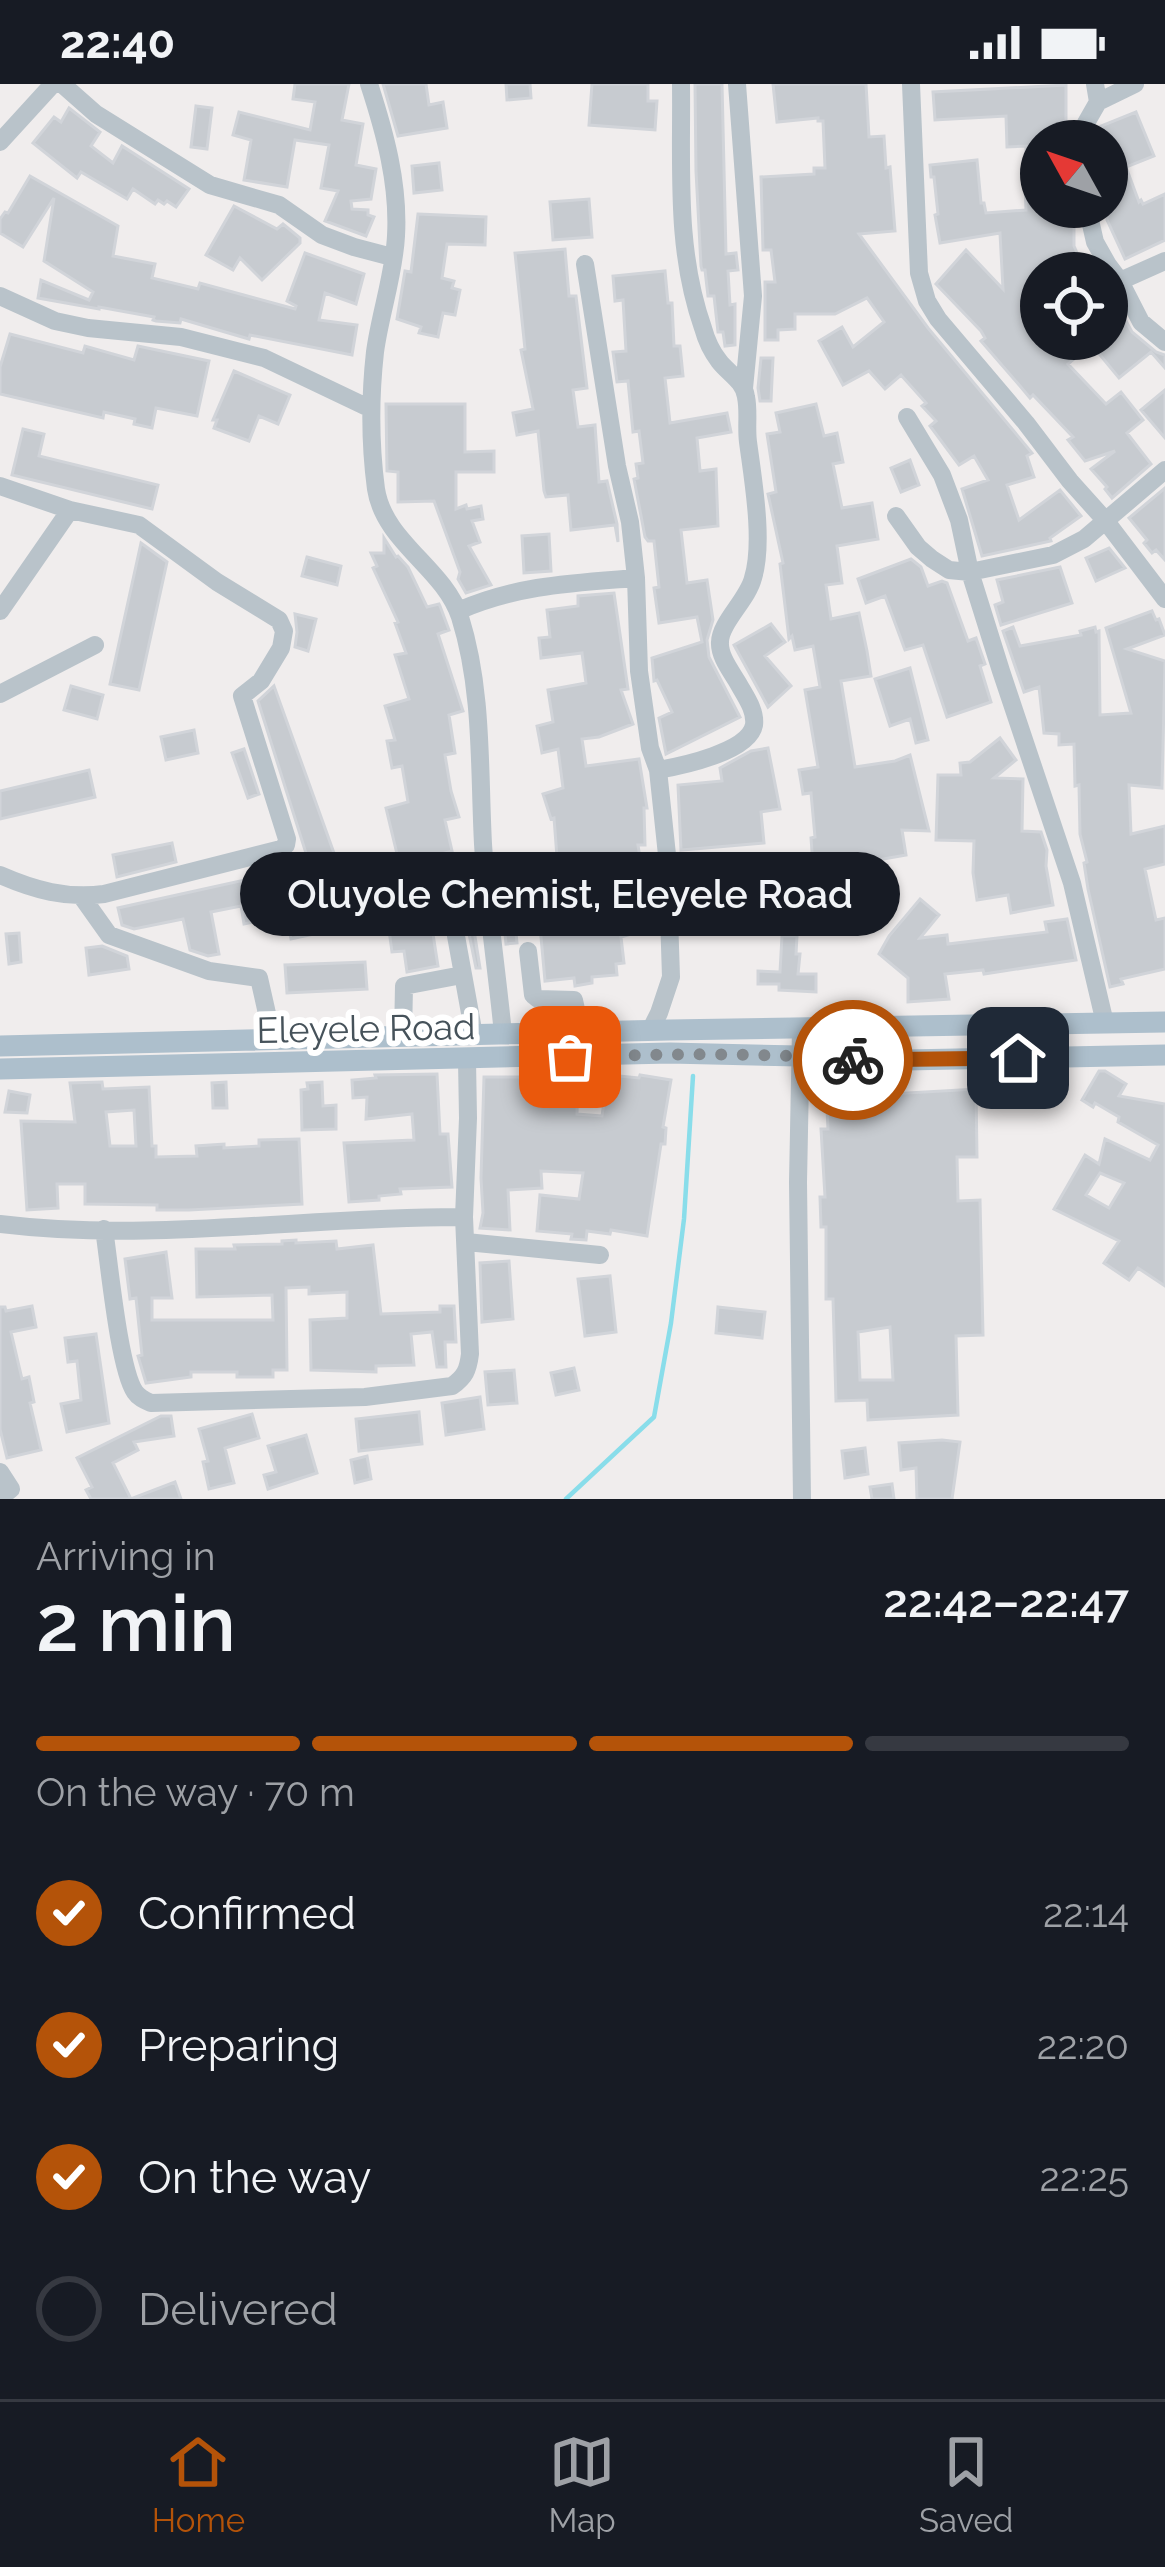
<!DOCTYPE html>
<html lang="en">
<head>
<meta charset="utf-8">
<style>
  body { margin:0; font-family:Raleway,sans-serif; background:#242831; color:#f1f3f6; height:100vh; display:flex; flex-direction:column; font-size:45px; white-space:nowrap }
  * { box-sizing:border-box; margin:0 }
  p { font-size:39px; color:#9ea1a6 }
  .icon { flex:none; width:66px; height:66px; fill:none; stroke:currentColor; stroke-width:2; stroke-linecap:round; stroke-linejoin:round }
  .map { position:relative; height:1415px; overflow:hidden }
  .drawer { display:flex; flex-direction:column; background:#171b24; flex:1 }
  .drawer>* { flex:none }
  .needle { width:78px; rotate:310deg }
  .controls { position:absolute; left:1020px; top:36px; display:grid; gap:24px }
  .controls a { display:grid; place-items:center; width:108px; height:108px; border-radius:50%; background:#171b24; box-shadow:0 3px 9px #0004; font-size:60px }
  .pin { position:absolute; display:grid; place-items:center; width:102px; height:102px; color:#fff; margin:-51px; border-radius:24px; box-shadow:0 6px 18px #0006 }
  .courier { position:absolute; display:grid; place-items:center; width:120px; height:120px; margin:-60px; border:9px solid #b45309; border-radius:50%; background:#fff; color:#222; box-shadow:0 3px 15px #0007 }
  .bubble { position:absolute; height:84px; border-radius:42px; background:#171b24; box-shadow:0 3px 9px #0004; font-size:39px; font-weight:600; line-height:84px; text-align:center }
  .overview em { font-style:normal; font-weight:600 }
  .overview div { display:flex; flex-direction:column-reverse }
  .overview { display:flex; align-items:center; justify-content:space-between; height:204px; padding:0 36px }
  h1 { font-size:78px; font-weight:600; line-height:90px }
  .bar { display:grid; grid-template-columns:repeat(4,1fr); gap:18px 12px; align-content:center; height:144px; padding:0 36px }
  .bar i { height:15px; border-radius:9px; background:#363941 }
  .bar .active { background:#b45309 }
  .bar p { grid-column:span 4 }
  ol { padding:0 36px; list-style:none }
  li { display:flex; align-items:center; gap:36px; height:132px }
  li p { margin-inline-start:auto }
  li .icon { padding:12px; border-radius:50%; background:#b45309; color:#fff; stroke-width:4 }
  li:last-child { color:#9ea1a6 }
  li i { width:66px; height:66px; border:6px solid #363941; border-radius:50% }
  .status { display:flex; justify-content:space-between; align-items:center; height:84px; padding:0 60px; background:#171b24; direction:ltr }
  .status svg { height:33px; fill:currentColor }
  .dock { display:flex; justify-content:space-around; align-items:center; height:168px; border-top:3px solid #363941; background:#171b24; font-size:33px; color:#9ea1a6 }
  .dock a { display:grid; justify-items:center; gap:6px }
  .dock .active { color:#b45309 }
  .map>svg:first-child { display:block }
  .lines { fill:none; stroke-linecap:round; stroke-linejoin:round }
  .stream { stroke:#89ddea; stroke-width:4.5 }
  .building { fill:#c7cbd0; stroke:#d1d4d9; stroke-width:3; fill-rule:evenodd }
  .minor { stroke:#b9c3ca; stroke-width:18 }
  .major { stroke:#adbfcc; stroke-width:21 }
  .done { stroke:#82888d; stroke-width:12; stroke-dasharray:0 21.6 }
  .route { stroke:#b45309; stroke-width:15 }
  .labels { text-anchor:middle; stroke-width:12; stroke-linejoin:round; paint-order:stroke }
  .street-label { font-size:36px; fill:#46525a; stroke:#fff }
</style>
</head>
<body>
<div class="status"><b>22:40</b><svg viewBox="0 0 49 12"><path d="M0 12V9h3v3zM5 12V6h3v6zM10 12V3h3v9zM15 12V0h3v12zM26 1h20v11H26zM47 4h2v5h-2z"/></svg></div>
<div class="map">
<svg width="1165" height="1415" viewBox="0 0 1165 1415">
  <rect width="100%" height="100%" fill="#f0eded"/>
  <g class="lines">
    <!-- stream -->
    <path class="stream" d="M566,1415L654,1333L671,1239L684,1135L693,992"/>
  </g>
  <!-- building -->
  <path class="building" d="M295,0H349L342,36L363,40L356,81L376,85L371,115L351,117L352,125L368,126V131L374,133L366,152L325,137L338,107L321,104L329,61L295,56L287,103L244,96L251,56L233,51L239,28L310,46L315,18L293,15Z
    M383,0H426L429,21L443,18L447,44L398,52Z
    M506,0H530L531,14L507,16Z
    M592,0H648V17H657L655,46L589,41Z
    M695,0H722L726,170L736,169L738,186L728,187L730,221L735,220V261L725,262L723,248H718L714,212H708L705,186H702L701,182L696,87Z
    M773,0H866L869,53L884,52L886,84L890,83L895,147L859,150L928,244L1032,369L1027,372L1034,393L1007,401L1019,436L1060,406L1081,432L1050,454L1051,457L982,472L962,405L988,396L974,372L959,381L930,342L936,337L922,322L926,319L901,291L885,305L869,287L843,301L819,257L842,243L853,263L884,238L867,214L835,230H795V245L778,246V256H765V198H775L771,166H763L761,93L814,90V84H825L823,37H818V34L777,38Z
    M1066,1V57H1041V67L1026,68V62L1007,63L1006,32L935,36L933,8Z
    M196,22L212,24L207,65L191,63Z
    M69,24L100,48L91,62L113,79L122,62L189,105L176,123L167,117L164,120L158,116L155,120L133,105L127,115L81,88L77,94L33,59L54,33L61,38Z
    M1136,28L1154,72L1126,83L1139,118L1141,116L1143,120L1165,110V156L1125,175L1107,136V73L1113,71L1101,42Z
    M977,76L981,119H984L986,129L1026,126L1025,100L1041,99V123H1074V162L1086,189H1041V200L1025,207L1041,226V255H1107V202L1132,248L1156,268L1165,271V284L1151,268L1119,294L1091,260L1068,280L1106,320L1121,308L1143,336L1127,349L1151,380L1112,414L1105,405L1107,403L1091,385L1115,367L1085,377L1068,356L1073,353L1033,311L1030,314L1020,302L981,257L985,254L981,247L936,200L966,166L1003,205L1000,149L940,159L935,131L938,130L934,93H931L930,81Z
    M439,79L442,106L414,109L412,82Z
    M30,92L118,142L113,172L155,180L152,194L198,205L200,199L295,225L296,222L287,217L305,169L364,190L356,220L325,209L319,236L357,241L352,271L250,251L249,255L181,235L180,239L156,237L153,236L154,233L99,223V225L38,214L41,196L89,216L93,208L44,177L54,114L23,163L0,149V135L5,128L8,129Z
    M589,115L592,153L553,156L550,118Z
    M234,122L277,145L283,140L300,154V159L262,196L240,174L233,186L206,171Z
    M418,130L486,133L485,161L447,160L442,194L454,197L452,204L460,206L455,231L443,229L438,253L419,249L421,243L397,235L405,187L411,188Z
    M565,165L569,212H576L587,304L573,306L578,343L595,341L599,398L607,397L617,440L618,458L615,441L571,446L568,411L546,413L544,407L538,347L517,351L513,329L533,325L521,266L525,265L515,169Z
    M665,187L668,219H672L674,262H680L683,292L665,294L670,339L727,329L731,348L697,354L700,387L716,385L718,442L681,446L687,499L707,496L713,536L707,556L709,573L740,633L666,670L659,634L672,628L657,596L654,597L652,574L702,558L697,533L659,539L654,504L659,503L654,457H648L645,453L634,395L638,394L636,380L643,379L639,347L633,348L628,297L617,298L613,268L626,267L623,216L615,217L613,192Z
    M10,250L83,269L85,262L134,276L138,262L209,277L197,332L156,324L152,344L134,340L135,335L104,328L103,334L0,310V283Z
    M761,274H773L771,317H760L758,304Z
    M234,287L290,311L278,340L259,332L249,357L214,344L217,336H213Z
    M1165,306V354L1141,326Z
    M386,320H465V368L494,367V388H456V425L466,421L467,425L481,422L483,435L472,437L480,458L469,462L491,501L466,509L458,495L460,488L434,417L398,418V388L387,387Z
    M816,320L824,352L837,349L843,378L833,380L842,424L872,419L878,455L837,462L842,499L826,501L831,535L859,529L867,567L871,592L841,597L855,683L895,677L910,671L929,747L902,746L906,771L855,780L878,805L842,837L817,808L814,795L811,754L815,753L811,709L803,710L799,686L818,683L805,606L820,603L813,562L795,566L792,552L789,555L780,480L783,479L768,410L776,408L767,350L780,348L776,329Z
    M23,345L44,350L39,372L158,401L152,425L12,391Z
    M910,376L919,401L901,408L891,384Z
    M1165,404V476L1156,466L1152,469L1144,459L1147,456L1129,434Z
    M549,450L551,487L524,489L522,452Z
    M384,454L396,473L398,472L408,483L427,523L439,520L440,522L449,546L438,550L463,627L449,631L455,669L445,671L451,707L459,733L445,736L452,767L441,770L450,813L428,818L438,882L407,888L404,867L392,868L388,839L401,836L392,797L403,795L386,724L408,718L402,682L392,684L387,657L395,656L385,622L409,615L395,571L406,569L395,539L398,538L373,484L377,482L371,469H384Z
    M141,459L167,478L139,606L110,600Z
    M1109,464L1125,484L1096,497L1086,474Z
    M307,473L341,482L337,501L302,492Z
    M911,475L921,483L928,502L942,497L947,499L968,557L976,554L985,580L980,582L991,618L947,633L923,561L905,566L885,512L866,519L858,495Z
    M1060,483L1072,519L1001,541L995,521L1003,518L997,496Z
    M614,509L628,605L621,606L633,640L599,653L582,655L586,682L639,675L647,724H644L645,761H638L641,781L579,792L576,771L557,773L554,734L551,735L543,710L563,704L558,665L542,669L537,642L553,638L548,606L586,599L582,569L541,574L539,554L550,553L547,526L578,522V512Z
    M1152,527L1156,536L1159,535L1165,551L1127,565L1165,577L1162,704L1129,701L1131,750L1165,742V780L1145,785L1156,836L1165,834V885L1121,895L1123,900L1110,903L1088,805L1084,779L1087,778L1080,750L1079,701L1075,702L1074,660L1059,661V650L1044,649L1039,603L1024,608L1003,547L1013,543L1020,562L1081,551L1080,547L1095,543L1096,548L1099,547L1100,631L1131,629L1106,544Z
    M295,530L316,535L308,567L295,563L297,548Z
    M771,540L785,558L765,572L791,602L768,623L734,561Z
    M910,584L928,656L916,659L910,635L890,642L875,595Z
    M71,602L103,611L97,635L64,626Z
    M274,602L335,772L310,782L258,617Z
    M194,646L198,669L166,676L161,653Z
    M1000,654L1016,676L994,694L1023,695L1022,747L1041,748L1047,766L1046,782L1053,821L1011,829L1008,811L977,816L973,789L974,757L936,756L938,691H961L960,679L970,678Z
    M768,664L780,725L761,728L764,759L681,766L678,701L722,697L720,684L751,667Z
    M244,665L259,710L248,714L232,669Z
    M89,686L95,713L0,735V707Z
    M172,759L176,778L117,793L113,771Z
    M699,781L751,785L746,847L683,842L682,822L697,819Z
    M304,783L318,849L291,855L286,831L244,840L241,822L211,828L219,870L208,872L190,866L183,835L134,845L122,841L118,824Z
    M645,808L655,843L621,853L624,879L616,880L617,891L592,893V899L575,902L574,894L545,897L539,831L568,827V824L589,822V825Z
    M920,815L939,831L920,854L947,851L948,860L1047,848L1045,838L1067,835L1076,876L984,890L983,886L945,890L949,915L908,918V894L879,870L889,852Z
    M470,821L480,884H476L469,850L459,839L457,823Z
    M514,828L517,859L506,860L503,829Z
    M19,849L21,878L9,880L6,850Z
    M782,852H797L796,870H800L798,890H816V908L779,906V900H758V887L780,888Z
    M102,862L127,872L129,885L89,891L86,864Z
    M365,878L367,905L287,909L285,881Z
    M1099,987H1105L1126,1000L1119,1012L1165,1020V1202L1138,1184L1129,1196L1104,1179L1119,1157L1054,1125L1085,1071L1099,1080L1105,1055L1150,1076L1158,1061L1118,1038L1119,1033L1095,1019L1093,1023L1082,1016ZM1100,1089L1124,1099L1109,1124L1086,1111Z
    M554,988L578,989L577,1030L602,1032L608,991L639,994L640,991L671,996L663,1043L666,1044L665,1060H661L647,1152L611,1146L610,1150L587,1147L586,1156L571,1155L572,1150L537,1147L540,1111L579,1115L583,1089L541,1087L542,1104L508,1106L510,1146L480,1144L483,1129L481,1094L484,993H523V989Z
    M437,990L440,1050H448L452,1103L400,1105L401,1110L379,1112V1116L349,1118L344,1059L414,1056L412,1030L366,1035L367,1013L353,1014L352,996L376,994L375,991Z
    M102,998L103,1005L149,1003L152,1062H156V1073L197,1072L196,1062L224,1060V1064L259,1062V1056L299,1055L302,1120L189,1126H157V1121L85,1120V1100H57L58,1124L27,1126L21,1037L75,1038L70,999ZM134,1026L136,1062H110L106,1028Z
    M226,998L227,1024H213L212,999Z
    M322,998L323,1022L336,1021V1045L302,1046L301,1006L308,1005L307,999Z
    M873,1005V1011L976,1005L977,1073H957L958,1117L980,1116L983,1251L956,1252L958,1331L868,1336L867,1316L836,1317L833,1215H826V1143H821L820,1113H825L821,1045H828L826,1006ZM890,1243L893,1296H860L858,1248Z
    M9,1007L30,1011L27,1029L5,1028Z
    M296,1156V1159L336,1157L337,1165L373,1161L381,1230L440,1228V1222H454L456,1258H445L446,1283H437L432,1248L411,1250L414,1281L376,1282V1288L311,1286L310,1236L347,1234V1208L309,1210V1203L286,1204L287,1286H273V1293H237V1288H191V1293L146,1299L138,1272L142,1271L136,1214L130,1215L125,1175L166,1168L172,1214H152V1236H273L272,1211L197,1213L196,1165H235L234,1161L282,1160V1157Z
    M509,1177L513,1235L482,1238L480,1179Z
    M610,1192L616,1248L585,1252L578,1195Z
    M32,1222L36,1243L11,1248L22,1295L29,1293L34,1318L30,1319L41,1366L7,1374L0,1345V1223H5L6,1227Z
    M718,1223L765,1228L762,1254L716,1249Z
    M96,1250L109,1339L67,1348L61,1320L81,1316L77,1277L68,1278L65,1254Z
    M574,1284L579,1306L556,1311L551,1289Z
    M514,1286L517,1319L488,1321L485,1288Z
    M480,1313L484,1345L446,1351L442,1319Z
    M419,1328L422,1360L359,1367L356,1335Z
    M252,1330L259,1354L225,1364L234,1399L209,1405L203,1378L208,1377L199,1345Z
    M161,1332H171L174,1352L134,1358L138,1366L113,1379L131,1415H91L86,1406L92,1403L77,1374Z
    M306,1351L317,1389L268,1405L264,1391L276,1388L268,1362Z
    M942,1356L960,1358L952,1415H917L916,1384L901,1386L899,1359Z
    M865,1364L868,1390L845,1394L842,1367Z
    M367,1372L371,1395L355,1399L351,1376Z
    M175,1398L181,1415H133V1414Z
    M892,1400L894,1415H872L870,1403Z"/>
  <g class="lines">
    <!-- minor -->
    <path class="minor" d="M62,0L96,30L210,101L279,121L322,151L354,163L392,173
      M369,0C385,49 399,100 396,152C394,191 380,230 375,268C370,313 370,360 376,405C384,458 444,484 460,533C483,606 479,684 483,760C487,823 497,887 503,950
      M737,0L753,212L744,304
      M911,0L919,189L927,217L938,235L1026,339L1070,397L1105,436L1165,515
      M1098,18L1135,0
      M1082,57L1086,39L1098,18L1095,0
      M0,58L53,0
      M1087,123L1095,158L1108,181L1120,197L1141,238L1165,258
      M585,180L617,382L630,438L636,494L639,587L650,664L658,686L667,771L671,893L659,929L650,947
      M1120,197L1165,177
      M0,212L55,237L88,244L181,253L264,274L371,325
      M907,333L942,391L959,436L970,488L1001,587L1072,799L1105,939
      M0,402L70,426L139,441L217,498L279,536L284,547L281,564L261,597L242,612L287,755L286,761L281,765L104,810C67,815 34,806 0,791
      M896,432L918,463L932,475L949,486L970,488L1053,471L1084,455L1165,386
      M0,527L70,426
      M458,527C517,501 573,499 636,494
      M0,610L95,561
      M658,686C681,682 749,668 754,641C756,626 745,612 738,599C731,587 719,572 720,558C720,539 748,515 753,494C764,458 753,396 748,358C746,343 749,327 746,313C744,297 728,289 719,277C712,268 706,255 703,244C675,165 682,82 681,0
      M82,813L109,851L209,887L259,894L273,956
      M456,852L474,951
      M528,867L533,911L538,915L574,916L581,949
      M801,945L798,1098L802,1415
      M403,953L404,902L462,891
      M0,1140C154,1159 310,1132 464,1133
      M104,1145C109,1177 119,1285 135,1308C139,1314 144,1316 151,1319L365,1313L452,1302C465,1293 468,1286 470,1270L464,1133L468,1034L467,976
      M466,1158L600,1171
      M0,1388L11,1405L0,1414"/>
    <!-- major -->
    <path class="major" d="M0,962L669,946L1165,938
      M0,985L670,969L799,972L857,977L1165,971"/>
  </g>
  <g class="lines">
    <!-- done -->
    <path class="done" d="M570,973C664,970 759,968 853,976"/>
    <!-- route -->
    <path class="route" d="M853,976L1018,974"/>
  </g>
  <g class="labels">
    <!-- street labels -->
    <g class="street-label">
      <text transform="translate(366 944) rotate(-1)" y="13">Eleyele Road</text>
    </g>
  </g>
</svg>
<div class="controls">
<a><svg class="needle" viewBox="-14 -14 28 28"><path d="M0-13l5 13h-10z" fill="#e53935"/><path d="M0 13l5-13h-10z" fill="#9ea1a6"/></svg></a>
<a><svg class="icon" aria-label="locate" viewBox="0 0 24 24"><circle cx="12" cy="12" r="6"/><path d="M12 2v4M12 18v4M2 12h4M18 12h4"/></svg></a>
</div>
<div class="pin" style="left:570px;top:973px;background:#ea580c"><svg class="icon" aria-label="bag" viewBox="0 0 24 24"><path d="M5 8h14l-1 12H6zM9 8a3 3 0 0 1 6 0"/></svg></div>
<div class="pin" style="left:1018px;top:974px;background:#1f2937"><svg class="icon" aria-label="home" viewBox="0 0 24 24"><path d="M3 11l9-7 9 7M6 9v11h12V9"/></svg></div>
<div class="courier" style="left:853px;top:976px"><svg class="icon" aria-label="bike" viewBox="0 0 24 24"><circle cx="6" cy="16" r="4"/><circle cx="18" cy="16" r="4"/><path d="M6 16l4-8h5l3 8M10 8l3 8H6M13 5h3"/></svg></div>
<div class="bubble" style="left:240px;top:768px;width:660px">Oluyole Chemist, Eleyele Road</div>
</div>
<section class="drawer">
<div class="overview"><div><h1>2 min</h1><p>Arriving in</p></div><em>22:42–22:47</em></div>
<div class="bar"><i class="active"></i><i class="active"></i><i class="active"></i><i></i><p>On the way · 70 m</p></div>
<ol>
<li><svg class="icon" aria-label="check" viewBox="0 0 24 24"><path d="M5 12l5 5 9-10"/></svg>Confirmed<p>22:14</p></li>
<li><svg class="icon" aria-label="check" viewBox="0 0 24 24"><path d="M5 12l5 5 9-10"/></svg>Preparing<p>22:20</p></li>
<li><svg class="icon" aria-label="check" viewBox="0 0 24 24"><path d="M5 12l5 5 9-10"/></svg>On the way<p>22:25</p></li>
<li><i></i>Delivered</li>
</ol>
</section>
<nav class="dock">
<a class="active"><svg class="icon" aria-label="home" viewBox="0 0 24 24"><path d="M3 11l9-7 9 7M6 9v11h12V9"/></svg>Home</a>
<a><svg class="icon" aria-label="map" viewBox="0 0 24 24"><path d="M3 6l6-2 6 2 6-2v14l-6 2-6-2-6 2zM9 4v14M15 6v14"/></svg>Map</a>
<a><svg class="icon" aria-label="saved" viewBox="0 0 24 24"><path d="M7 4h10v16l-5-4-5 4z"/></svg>Saved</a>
</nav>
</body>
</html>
